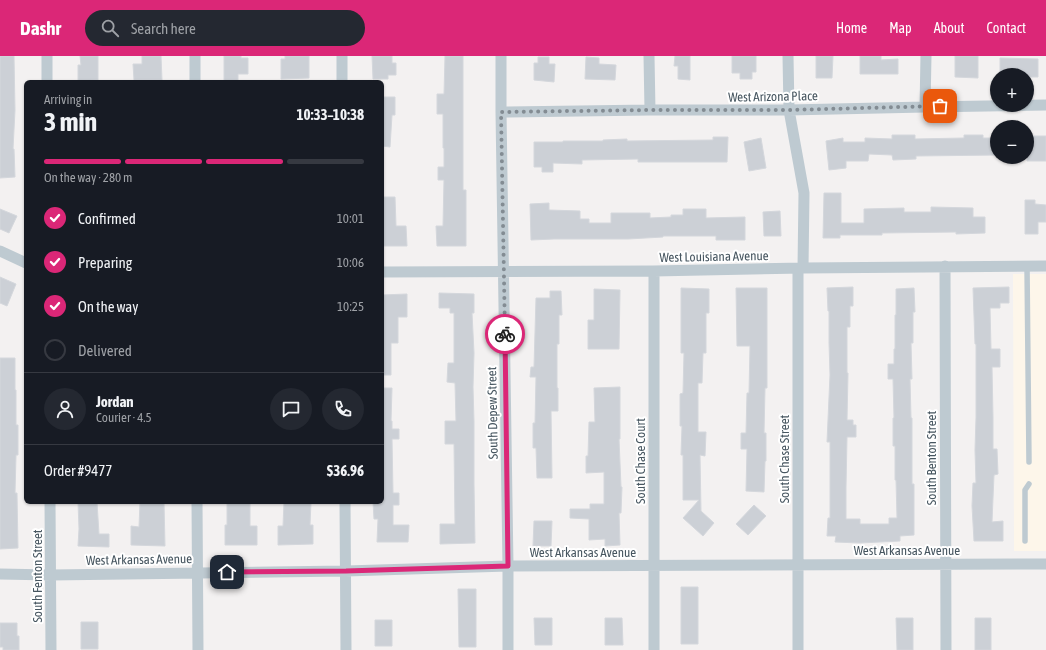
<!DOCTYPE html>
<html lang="en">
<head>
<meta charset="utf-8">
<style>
  body { margin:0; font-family:"Asap Condensed",sans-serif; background:#242831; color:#f1f3f6; height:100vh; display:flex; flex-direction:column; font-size:15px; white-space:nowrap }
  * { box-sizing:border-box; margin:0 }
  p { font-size:13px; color:#9ea1a6 }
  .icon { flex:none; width:22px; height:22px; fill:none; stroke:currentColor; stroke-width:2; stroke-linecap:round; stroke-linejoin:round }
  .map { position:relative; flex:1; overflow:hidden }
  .drawer { position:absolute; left:24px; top:24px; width:360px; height:424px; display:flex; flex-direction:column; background:#171b24; border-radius:6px; box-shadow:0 1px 3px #0004 }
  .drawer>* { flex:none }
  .controls { position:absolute; left:990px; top:12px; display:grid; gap:8px }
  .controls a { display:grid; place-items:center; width:44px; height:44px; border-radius:50%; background:#171b24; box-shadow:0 1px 3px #0004; font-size:20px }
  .pin { position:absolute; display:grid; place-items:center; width:34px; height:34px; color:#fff; margin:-17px; border-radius:8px; box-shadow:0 2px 6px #0006 }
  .courier { position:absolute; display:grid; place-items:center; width:40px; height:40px; margin:-20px; border:3px solid #db2777; border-radius:50%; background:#fff; color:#222; box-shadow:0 1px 5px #0007 }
  .headline em { font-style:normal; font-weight:700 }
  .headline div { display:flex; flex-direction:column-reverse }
  .headline { display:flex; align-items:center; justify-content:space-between; height:68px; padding:0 20px }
  h1 { font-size:26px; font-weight:700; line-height:30px }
  .bar { display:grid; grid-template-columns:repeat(4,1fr); gap:6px 4px; align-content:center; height:48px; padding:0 20px }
  .bar i { height:5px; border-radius:3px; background:#363941 }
  .bar .on { background:#db2777 }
  .bar p { grid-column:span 4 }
  .line { display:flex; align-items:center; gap:10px; padding:0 20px; border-top:1px solid #363941 }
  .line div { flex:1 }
  .round { display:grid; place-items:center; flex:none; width:42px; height:42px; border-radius:21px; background:#242831 }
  ol { padding:0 20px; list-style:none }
  li { display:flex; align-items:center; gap:12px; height:44px }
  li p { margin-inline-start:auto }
  li .icon { padding:4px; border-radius:50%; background:#db2777; color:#fff; stroke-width:4 }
  li:last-child { color:#9ea1a6 }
  li i { width:22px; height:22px; border:2px solid #363941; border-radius:50% }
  header { display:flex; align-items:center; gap:24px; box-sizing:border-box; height:56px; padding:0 20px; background:#db2777; color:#fff }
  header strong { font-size:19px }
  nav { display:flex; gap:22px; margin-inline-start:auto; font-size:14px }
  .search { width:280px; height:36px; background:#242831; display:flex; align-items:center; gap:10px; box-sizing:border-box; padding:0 14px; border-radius:22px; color:#9ea1a6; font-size:15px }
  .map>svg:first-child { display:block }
  .commercial { fill:#fdf6ea }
  .building { fill:#ccd0d6; stroke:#d4d7dc }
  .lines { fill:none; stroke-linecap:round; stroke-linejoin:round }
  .service { stroke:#becad1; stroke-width:5.5 }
  .minor { stroke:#becad1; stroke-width:11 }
  .done { stroke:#838c93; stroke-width:4; stroke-dasharray:0 7.2 }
  .route { stroke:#db2777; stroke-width:5 }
  .labels { text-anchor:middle; stroke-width:4; stroke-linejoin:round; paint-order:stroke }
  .street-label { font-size:13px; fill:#475660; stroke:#fff }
</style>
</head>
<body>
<header>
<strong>Dashr</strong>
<div class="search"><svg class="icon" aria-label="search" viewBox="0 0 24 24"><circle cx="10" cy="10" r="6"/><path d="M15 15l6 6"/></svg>Search here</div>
<nav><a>Home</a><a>Map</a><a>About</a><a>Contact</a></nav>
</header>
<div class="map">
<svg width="1046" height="594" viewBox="0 0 1046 594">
  <rect width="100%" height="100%" fill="#f3f1f1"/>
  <!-- commercial -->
  <path class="commercial" d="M1013,218H1046V495H1014Z"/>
  <!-- building -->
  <path class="building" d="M0,0H14L15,54L13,93H14L15,121L0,122Z
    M80,0H98V24L78,25V9H81Z
    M142,0H161L162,24H134L133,8H142Z
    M224,0H241V2H248V18H238V25H224Z
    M285,0H309V22L281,23V3H285Z
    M372,0H392V7H396V19H388V23H373Z
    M445,0H463V134H466V190H437L436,170H443L444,124H438V111H444V92H443V58H437V38H444Z
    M675,0H690V24L678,23V10H674Z
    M732,0H756V16H752V23H740V17H732Z
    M816,0H833L832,22H816Z
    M860,0H881V4L898,3V18H860Z
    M955,0H978V22L955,21Z
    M538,1H549V8H555L554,26L534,24V7H538Z
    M586,1L599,2V8L616,9L615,24L585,23Z
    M1000,2L1038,3V21H1027V19H1000Z
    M382,41H395V59H392L390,91L382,90Z
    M892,79H915V83L964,82V79H983V82H997V99L916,100V103L893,104L892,99L869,98L868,105H846V112L829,114L826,85L843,82V86H865V82L892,83Z
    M1031,80H1046V105H1027V84H1032Z
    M713,81H728L727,106H638V103L582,104V108L553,107V116H542V111H534V86H563V85H603V84L627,83V85L713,84Z
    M761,82L766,112L749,115L744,86Z
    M824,137H841V167H864V153L904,152V156H931V151L973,152V161H985V177L956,178V176L882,177V179H840V182H823Z
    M382,141H395L396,170H406L407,190H382Z
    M1025,144H1035V148L1046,149V166H1038V178H1025Z
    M549,147V154L580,155V163H589V167H611V157H650V162L671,161V159H683V153H706V162L745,161V184H716V180H663V181L628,183H554L531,184L530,148Z
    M0,153L17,160L9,177L0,173Z
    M780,155L781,180H764L763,156Z
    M0,221L16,228L7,250L0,247Z
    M853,231V250H850V271H847V317H848L847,364H853V369H856V381H847L846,431V463H860V468H889V462H897L896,424H895V390H893V362H894L893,323H888V308H894V293H895V259H896V233L914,232L915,256H913V287H911L912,323H910L911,362H912V428H914V479L900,480V485L860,487L835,486L836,480H827L828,462H830V386H827L830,319L829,286V255H828L827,232Z
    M1009,231V247H1000V252H990L991,293H1000V311H992L993,362V393H997L998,418L994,419L992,466L1003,465V485H974L972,450L973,427H976L975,394L976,362V288H975L973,232Z
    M681,232L709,233V257H706V297H703L702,327H698V376H706L705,400L700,399L701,455L714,467L703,480L683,462L699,444H683V399H681L682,370H680V338L683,337L684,297H681Z
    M736,232H767V332H765L764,377H766V405H765L764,436L746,435L747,393H741V377H746L747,337H749L750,290H737Z
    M594,233L620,234L619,293H588V264H594Z
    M550,235H561L562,259H559V288H557V332H558V355H551L552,422H537L536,392H533V367H535L536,321H530L531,311H534L536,242H550Z
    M439,237L474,238V257H472L474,297L473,331L474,366V428L475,487L440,488V468H455L454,388H445V365H456L455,327L447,326L448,307H454V257H450V252H439Z
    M407,238V261H398V287H391V319H382V239Z
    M0,302H15V334H16V369H18V399H16L15,437H17L18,492L0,493Z
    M620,331V383H619L621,431H622L621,457H619L620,489L605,490V483L589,484V463L570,462V453H590V448H604V416L586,417V400H588L589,366H595L594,332Z
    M382,332H392L391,365H392V373H399V383H392L393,437H399V449H393V469H409L408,486H377L378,463H374L373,446H382Z
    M78,446H97L99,478H109V491L78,490L79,473Z
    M140,446H164L165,490L131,489V470L139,471Z
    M227,446H250V470H257V489H225V469H227Z
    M284,446H311L310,469H313V488L278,489V470H283Z
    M754,449L766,460L748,479L736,468Z
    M534,465H552L551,490H533Z
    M681,531H698V588H681Z
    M458,533H476V591H459Z
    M534,562H552V589H535Z
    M605,562H622L623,589H605Z
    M896,562H913V594H897Z
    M975,562H991V594H975Z
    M375,564H392V590H375Z
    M81,566H98V593H81Z
    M0,567H17V580H19V594H3V591H0Z"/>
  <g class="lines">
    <!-- service -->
    <path class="service" d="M1027,210L1029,406
      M1025,485V434L1029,428"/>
    <!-- minor -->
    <path class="minor" d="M195,0V26
      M501,0V56L508,510V594
      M649,0L650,54
      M788,0L789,54L804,137L803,212
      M47,26V0
      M342,26V0
      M925,51L926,0
      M501,56L650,54H789L925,51L1046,49
      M0,195L26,207
      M945,210L946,594
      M798,212V594
      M654,215V594
      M382,216L654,215L803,212L1046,210
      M50,446L51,594
      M197,446L198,594
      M345,446L346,594
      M0,518L51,519L346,515L508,510L1046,508"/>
  </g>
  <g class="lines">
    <!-- done -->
    <path class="done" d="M505,278L501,56L650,54H789L940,50"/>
    <!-- route -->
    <path class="route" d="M227,516L346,515L508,510L505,278"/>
  </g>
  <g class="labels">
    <!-- street labels -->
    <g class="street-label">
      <text transform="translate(773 40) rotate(-1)" y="5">West Arizona Place</text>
      <text transform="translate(714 200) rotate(-1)" y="5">West Louisiana Avenue</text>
      <text transform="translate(492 357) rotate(-91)" y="5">South Depew Street</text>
      <text transform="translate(931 402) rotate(-90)" y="5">South Benton Street</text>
      <text transform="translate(784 403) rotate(-90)" y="5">South Chase Street</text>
      <text transform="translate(640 405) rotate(-90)" y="5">South Chase Court</text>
      <text x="907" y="499">West Arkansas Avenue</text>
      <text x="583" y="501">West Arkansas Avenue</text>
      <text transform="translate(139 503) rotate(-1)" y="5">West Arkansas Avenue</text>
      <text transform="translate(37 520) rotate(-90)" y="5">South Fenton Street</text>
    </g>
  </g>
</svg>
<div class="controls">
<a>+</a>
<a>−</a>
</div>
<div class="pin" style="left:940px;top:50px;background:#ea580c"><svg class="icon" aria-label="bag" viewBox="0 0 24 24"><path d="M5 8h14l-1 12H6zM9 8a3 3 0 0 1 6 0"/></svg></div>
<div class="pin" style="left:227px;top:516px;background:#1f2937"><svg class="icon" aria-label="home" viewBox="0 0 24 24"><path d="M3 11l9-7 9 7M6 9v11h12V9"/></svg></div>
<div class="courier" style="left:505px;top:278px"><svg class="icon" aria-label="bike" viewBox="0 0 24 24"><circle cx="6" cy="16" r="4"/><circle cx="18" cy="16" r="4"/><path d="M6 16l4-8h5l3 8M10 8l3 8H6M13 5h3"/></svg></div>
<section class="drawer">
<div class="headline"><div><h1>3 min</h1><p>Arriving in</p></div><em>10:33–10:38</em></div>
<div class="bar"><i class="on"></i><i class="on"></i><i class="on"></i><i></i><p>On the way · 280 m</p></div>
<ol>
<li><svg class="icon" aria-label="check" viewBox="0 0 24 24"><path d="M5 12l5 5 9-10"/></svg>Confirmed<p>10:01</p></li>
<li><svg class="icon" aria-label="check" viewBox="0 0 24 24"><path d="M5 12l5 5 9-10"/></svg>Preparing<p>10:06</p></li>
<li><svg class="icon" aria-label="check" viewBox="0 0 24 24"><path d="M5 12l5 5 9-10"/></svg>On the way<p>10:25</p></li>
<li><i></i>Delivered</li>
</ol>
<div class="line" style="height:72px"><a class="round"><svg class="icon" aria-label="person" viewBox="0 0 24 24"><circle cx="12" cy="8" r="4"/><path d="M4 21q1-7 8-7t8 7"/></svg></a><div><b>Jordan</b><p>Courier · 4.5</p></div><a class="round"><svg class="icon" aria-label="chat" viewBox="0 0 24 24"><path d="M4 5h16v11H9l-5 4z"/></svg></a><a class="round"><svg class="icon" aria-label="phone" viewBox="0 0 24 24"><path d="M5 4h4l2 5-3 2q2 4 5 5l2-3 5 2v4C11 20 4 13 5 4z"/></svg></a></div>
<div class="line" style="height:52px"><div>Order #9477</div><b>$36.96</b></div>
</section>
</div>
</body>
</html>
